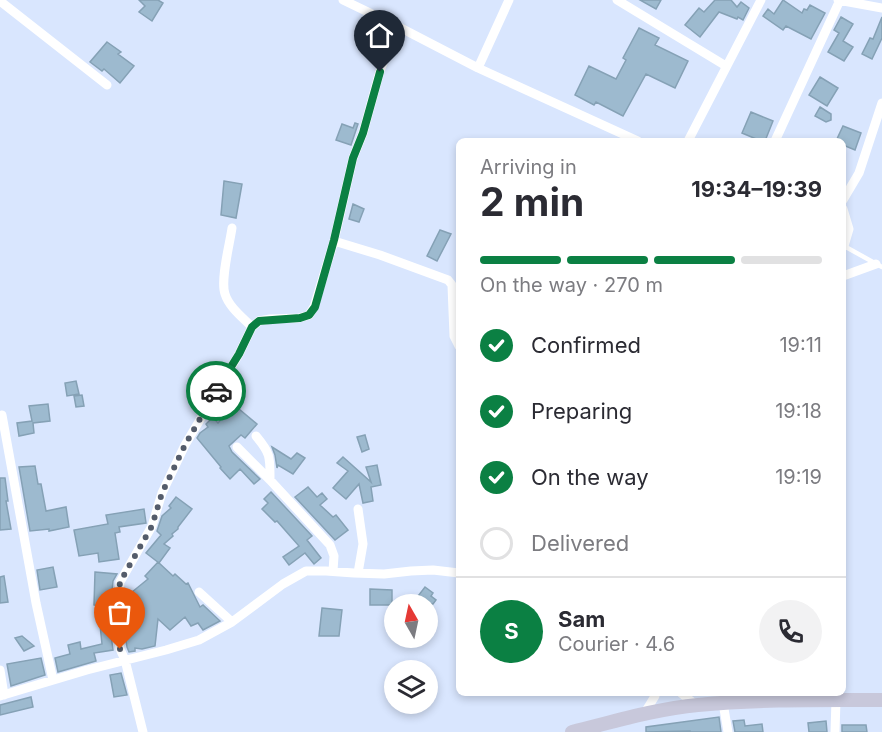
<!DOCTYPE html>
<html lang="en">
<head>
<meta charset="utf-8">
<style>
  body { margin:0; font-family:Inter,sans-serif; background:#f2f2f3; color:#2b2b33; height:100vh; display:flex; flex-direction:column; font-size:22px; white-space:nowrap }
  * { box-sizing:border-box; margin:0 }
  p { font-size:20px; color:#7c7c81 }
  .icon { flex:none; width:33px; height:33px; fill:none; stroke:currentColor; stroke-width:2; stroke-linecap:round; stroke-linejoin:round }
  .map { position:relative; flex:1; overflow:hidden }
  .details { position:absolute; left:456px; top:138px; width:390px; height:558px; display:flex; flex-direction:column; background:#fff; border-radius:9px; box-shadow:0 3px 9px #0003 }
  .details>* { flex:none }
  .needle { width:39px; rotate:351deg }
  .tools { position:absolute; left:384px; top:594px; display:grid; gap:12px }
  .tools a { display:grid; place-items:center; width:54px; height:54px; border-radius:50%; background:#fff; box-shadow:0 3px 9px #0003; font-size:30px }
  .pin { position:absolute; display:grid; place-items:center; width:51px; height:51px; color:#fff; margin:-62px -26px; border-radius:50% 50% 50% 0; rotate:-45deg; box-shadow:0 0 6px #0007 }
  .pin .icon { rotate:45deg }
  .courier { position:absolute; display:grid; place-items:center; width:60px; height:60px; margin:-30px; border:4px solid #0b8043; border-radius:50%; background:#fff; color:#222; box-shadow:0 2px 8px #0007 }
  .headline em { font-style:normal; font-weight:700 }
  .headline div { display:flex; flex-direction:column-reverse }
  .headline { display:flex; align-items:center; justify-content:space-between; height:102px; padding:0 24px }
  h1 { font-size:39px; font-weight:700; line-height:45px }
  .bar { display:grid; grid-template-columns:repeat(4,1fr); gap:9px 6px; align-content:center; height:72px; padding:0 24px }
  .bar i { height:8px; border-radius:4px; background:#e1e1e2 }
  .bar .active { background:#0b8043 }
  .bar p { grid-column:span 4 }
  .line { display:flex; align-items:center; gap:15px; padding:0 24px; border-top:2px solid #e1e1e2 }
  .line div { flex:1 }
  .round { display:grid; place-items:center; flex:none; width:63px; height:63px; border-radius:32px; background:#f2f2f3 }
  ol { padding:0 24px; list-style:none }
  li { display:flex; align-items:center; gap:18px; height:66px }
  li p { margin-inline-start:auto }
  li .icon { padding:6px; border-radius:50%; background:#0b8043; color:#fff; stroke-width:4 }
  li:last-child { color:#7c7c81 }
  li i { width:33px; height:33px; border:3px solid #e1e1e2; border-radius:50% }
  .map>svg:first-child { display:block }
  .building { fill:#9dbacf; stroke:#85a1b5; stroke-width:1.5 }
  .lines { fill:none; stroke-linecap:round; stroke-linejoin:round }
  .lane { stroke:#fff; stroke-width:4.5 }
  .street { stroke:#fff; stroke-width:9 }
  .secondary { stroke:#c8c8db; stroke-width:14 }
  .done { stroke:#545c6b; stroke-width:6; stroke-dasharray:0 10.8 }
  .route { stroke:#0b8043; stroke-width:8 }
</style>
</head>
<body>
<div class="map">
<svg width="882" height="732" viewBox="0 0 882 732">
  <rect width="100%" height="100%" fill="#d9e6fe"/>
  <!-- building -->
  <path class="building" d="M139,0H158L163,3L152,21L139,12L145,6Z
    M640,0H661L656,9Z
    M715,0H731L737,7L741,2L749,8L743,20L738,17L737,19L719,12L700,37L685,25L699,8L704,12Z
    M783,0L802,13L804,9L807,10L810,5L825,13L811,39L786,26L783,30L763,16L768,9L774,14Z
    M841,17L853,24L843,41L853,47L844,61L828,52L839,33L834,30Z
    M882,17V38L872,59L862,54L870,38L873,39Z
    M639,28L659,38L655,45L688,61L675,88L646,74L623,116L596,102L594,105L575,95L589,66L616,79L626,60L623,58Z
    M107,42L121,52L118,54L134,66L120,83L104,69L102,71L90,62Z
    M820,77L838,88L827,106L809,95Z
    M820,107L831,114V120L826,122L815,116Z
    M751,112L773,121L765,141H761L742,133Z
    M355,123L358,124L351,145L336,140L342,124L353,128Z
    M843,126L861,133L855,150L843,145V141H836Z
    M224,181L242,184L236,218L221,215Z
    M353,204L364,209L359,222L349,219Z
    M440,230L451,234L437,261L427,256Z
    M76,381L79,394L67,396L65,383Z
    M82,395L84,406L76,407L74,396Z
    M48,404L50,421L33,423L34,433L19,436L17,423L32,421L29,406Z
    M233,404L257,424L245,438L241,435L229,446L232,452L260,479L254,484L240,469L230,479L220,468L221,467L197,438L200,433L208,427L206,424L213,417L218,423Z
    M365,435L369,449L362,452L357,437Z
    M272,447L291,459L297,453L305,458L293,474L278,465L277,468L275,455Z
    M343,457L371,482L366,467L377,465L381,485L371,487L373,501L363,503L359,484L346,499L333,488L348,471L337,463Z
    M35,466L38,484H41L46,511L66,507L69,527L49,531V529L30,531L19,467Z
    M0,478H5L8,501H6L11,529L0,530Z
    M308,487L317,497L322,493L327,499L320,505L333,517L336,515L348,530L335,540L295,497Z
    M271,492L312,536L307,540L321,558L314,564L305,553L289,565L283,557L299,546L277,521L275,522L262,509L268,503L264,499Z
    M176,497L192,509L178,527V529L172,534L173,536L164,544L170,548L159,563L146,553L161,535L157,531L162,516L171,508L169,506Z
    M144,509L146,523L119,527L120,532L115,533L119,559L99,562L98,553L79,556L74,530L108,524L106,515Z
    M158,562L173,576L175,574L186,584L188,583L200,607L203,605L220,621L203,630L198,623L191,626L185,617L170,630L158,619L155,646L142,649L135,648V651L129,652L127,647L125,635V611H134L133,603H141L132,592L148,579L145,576Z
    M53,567L57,587L40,590L37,570Z
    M95,572L117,574L113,581L111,602V635L113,650L94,653L96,661L58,672L55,658L70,654L68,645L80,642L81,649L102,644L98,606L94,605Z
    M4,576L8,602L0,603V577Z
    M425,587L433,593L431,596L436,600L433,604H421L415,600Z
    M370,589L392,590V605H370Z
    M322,608L342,610L339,636H319Z
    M22,636L34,646L24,651L15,638Z
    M41,658L45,675L11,686L7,664Z
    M121,673L127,695L114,697L110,675Z
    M31,697L33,707L0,715V705Z
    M719,717L721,732H690V731L646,732V727Z
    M744,720L745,726L762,724L763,732H735L733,721Z
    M826,721L827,732H809L808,723Z
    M842,725H866L867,732H842Z"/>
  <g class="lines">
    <!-- lane -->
    <path class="lane" d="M844,246L882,267"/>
    <!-- street -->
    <path class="street" d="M343,0L397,26L478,68L638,141
      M617,0L726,66
      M838,0L882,8
      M0,1L107,85
      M478,68L509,0
      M688,141L761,0
      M775,141L840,0
      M843,200L859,173L882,103
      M843,209L849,229L844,246H843
      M232,228C230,243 220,280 225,294C229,307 242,317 252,327
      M334,241L380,255L448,280L452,285L454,336L459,346
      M843,276L876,264
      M2,415L36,603L53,680
      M256,436C271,454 270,457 270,480
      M237,447L270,480L330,545L334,556L333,571
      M358,573L363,544L358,509
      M199,592L232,622
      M0,670L4,695
      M681,693L696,705
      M0,696L87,670L166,650L199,640L232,622L283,584L306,571H326L354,573L384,574L411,571L433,570L459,573
      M723,703L728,732
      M644,714L655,696V693
      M143,732L125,660L120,649L118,635V603L120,582L152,526L162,493L185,445L239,354L252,327L259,321L270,319L299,318L309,315L314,307L334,241L353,158L363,133L380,71L397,26
      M835,732L836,700"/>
    <!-- secondary -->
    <path class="secondary" d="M572,732C613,722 655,709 698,705C759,699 821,700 882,700"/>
  </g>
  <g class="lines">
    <!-- done -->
    <path class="done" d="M120,649L118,603L120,582L152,526L162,493L185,445L216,391"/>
    <!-- route -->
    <path class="route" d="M216,391L239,354L252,327L259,321L300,318L309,315L315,307L334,240L353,158L363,133L380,72"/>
  </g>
</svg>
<div class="tools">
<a><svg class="needle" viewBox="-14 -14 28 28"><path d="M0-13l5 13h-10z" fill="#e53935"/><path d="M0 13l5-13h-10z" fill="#7c7c81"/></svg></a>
<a><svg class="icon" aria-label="layers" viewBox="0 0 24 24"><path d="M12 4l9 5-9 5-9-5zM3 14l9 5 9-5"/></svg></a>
</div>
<div class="pin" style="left:120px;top:649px;background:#ea580c"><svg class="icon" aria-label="bag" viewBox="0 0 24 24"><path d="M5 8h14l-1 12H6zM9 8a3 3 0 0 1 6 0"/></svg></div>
<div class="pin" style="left:380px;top:72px;background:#1f2937"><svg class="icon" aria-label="home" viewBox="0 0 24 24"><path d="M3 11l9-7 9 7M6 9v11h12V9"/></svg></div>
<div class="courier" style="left:216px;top:391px"><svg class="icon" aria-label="car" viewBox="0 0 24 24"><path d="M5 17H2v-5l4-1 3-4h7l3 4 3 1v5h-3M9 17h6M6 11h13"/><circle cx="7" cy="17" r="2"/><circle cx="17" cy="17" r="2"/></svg></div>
<section class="details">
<div class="headline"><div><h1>2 min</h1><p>Arriving in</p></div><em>19:34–19:39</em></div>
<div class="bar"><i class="active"></i><i class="active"></i><i class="active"></i><i></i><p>On the way · 270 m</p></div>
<ol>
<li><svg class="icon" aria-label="check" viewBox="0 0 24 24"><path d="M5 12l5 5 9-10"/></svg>Confirmed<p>19:11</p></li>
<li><svg class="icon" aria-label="check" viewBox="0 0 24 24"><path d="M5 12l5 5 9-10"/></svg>Preparing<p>19:18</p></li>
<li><svg class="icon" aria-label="check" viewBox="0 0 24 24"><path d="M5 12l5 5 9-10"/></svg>On the way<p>19:19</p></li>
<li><i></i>Delivered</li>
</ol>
<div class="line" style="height:108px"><b class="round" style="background:#0b8043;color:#fff">S</b><div><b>Sam</b><p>Courier · 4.6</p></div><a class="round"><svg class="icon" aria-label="phone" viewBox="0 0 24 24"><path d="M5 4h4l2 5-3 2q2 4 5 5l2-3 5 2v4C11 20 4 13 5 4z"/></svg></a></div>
</section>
</div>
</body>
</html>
